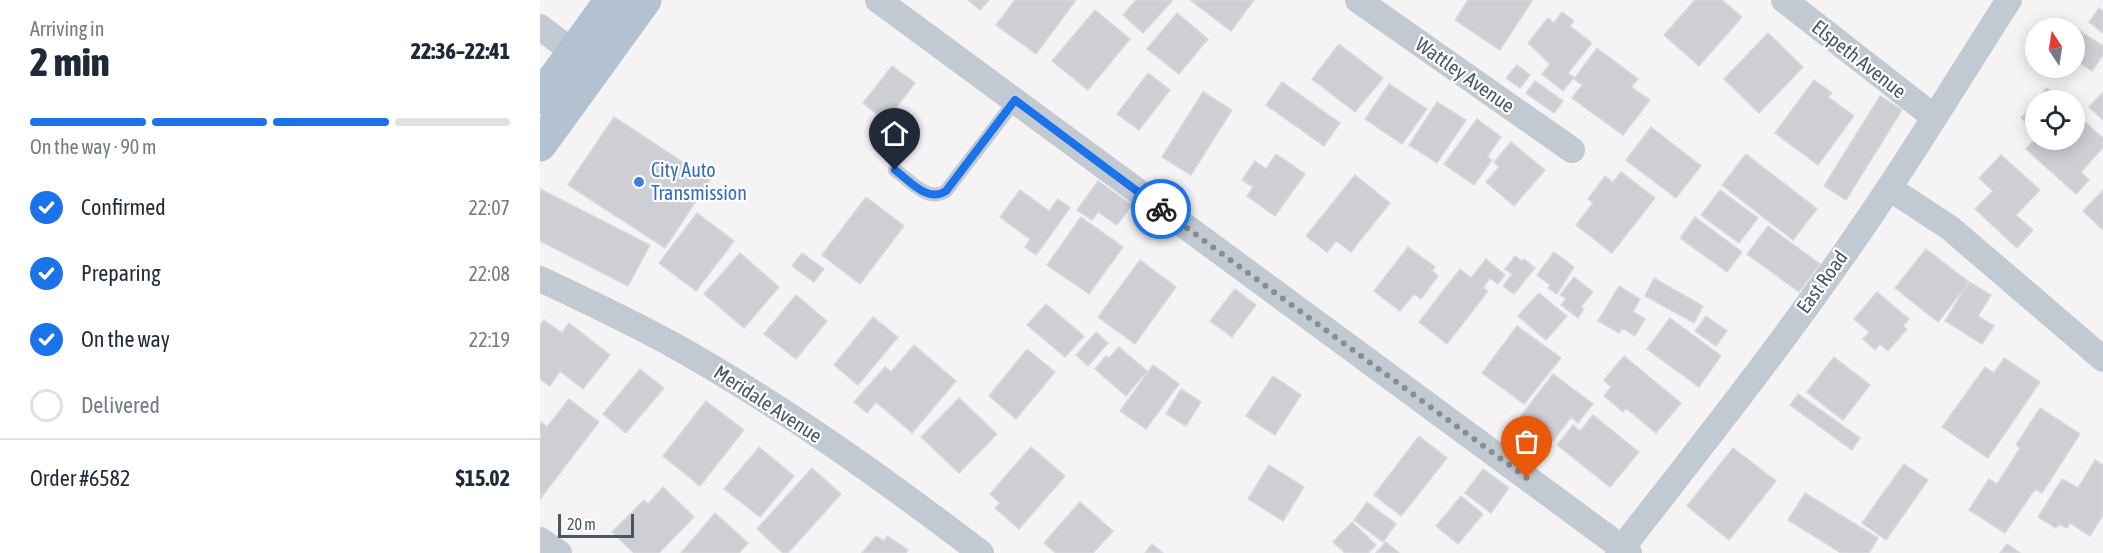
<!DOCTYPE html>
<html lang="en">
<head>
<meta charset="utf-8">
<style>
  body { margin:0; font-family:"Asap Condensed",sans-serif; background:#f6f6f7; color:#1f2937; height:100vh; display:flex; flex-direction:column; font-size:22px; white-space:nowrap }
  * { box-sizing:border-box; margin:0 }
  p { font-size:20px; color:#747a83 }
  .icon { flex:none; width:33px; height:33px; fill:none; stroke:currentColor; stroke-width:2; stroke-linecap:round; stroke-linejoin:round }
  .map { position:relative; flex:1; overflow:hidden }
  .drawer { display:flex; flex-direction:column; background:#fff; width:540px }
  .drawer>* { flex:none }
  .needle { width:39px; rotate:348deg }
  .tools { position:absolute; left:1485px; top:18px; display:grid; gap:12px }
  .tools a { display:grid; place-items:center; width:60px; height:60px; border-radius:50%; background:#fff; box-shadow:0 3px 15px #0003; font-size:30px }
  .scale { position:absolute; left:18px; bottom:15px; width:76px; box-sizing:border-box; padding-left:6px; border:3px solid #4a5661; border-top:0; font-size:16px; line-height:21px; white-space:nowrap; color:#4a5661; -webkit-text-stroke:4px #fff; paint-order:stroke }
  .pin { position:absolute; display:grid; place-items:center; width:51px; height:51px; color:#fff; margin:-62px -26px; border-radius:50% 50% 50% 0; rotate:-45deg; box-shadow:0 0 6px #0007 }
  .pin .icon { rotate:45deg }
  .courier { position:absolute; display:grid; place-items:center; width:60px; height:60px; margin:-30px; border:4px solid #1a73e8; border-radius:50%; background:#fff; color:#222; box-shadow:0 2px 8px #0007 }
  .overview em { font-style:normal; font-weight:800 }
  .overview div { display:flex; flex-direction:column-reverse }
  .overview { display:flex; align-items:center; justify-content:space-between; height:102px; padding:0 30px }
  h1 { font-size:39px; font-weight:800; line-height:45px }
  .bar { display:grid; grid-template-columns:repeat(4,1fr); gap:9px 6px; align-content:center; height:72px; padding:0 30px }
  .bar i { height:8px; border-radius:4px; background:#e0e1e3 }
  .bar .selected { background:#1a73e8 }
  .bar p { grid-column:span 4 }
  .line { display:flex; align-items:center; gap:15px; padding:0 30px; border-top:2px solid #e0e1e3 }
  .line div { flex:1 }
  ol { padding:0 30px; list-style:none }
  li { display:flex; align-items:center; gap:18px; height:66px }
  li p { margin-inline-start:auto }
  li .icon { padding:6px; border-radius:50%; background:#1a73e8; color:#fff; stroke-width:4 }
  li:last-child { color:#747a83 }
  li i { width:33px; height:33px; border:3px solid #e0e1e3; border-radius:50% }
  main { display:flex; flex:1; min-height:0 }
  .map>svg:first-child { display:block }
  .building { fill:#cdcfd5; stroke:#d7d9de; stroke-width:1.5 }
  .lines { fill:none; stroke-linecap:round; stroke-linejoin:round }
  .service { stroke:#c1cad2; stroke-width:14 }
  .minor { stroke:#c1cad2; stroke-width:26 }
  .primary { stroke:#b3c2d1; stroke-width:33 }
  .done { stroke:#868d94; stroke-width:6; stroke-dasharray:0 10.8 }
  .route { stroke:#1a73e8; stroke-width:8 }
  .shop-dot { fill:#3f7fe0; stroke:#fff; stroke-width:2 }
  .labels { text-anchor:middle; stroke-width:4.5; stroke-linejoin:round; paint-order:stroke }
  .street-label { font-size:20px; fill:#4a5661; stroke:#fff }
  .shop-label { font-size:20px; fill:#366cbe; stroke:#fff; text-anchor:start }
</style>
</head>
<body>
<main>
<section class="drawer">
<div class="overview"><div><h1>2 min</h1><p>Arriving in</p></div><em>22:36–22:41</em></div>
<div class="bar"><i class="selected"></i><i class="selected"></i><i class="selected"></i><i></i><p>On the way · 90 m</p></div>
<ol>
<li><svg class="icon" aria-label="check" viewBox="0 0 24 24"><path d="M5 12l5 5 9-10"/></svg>Confirmed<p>22:07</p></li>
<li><svg class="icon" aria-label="check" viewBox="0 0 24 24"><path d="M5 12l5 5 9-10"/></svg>Preparing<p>22:08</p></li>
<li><svg class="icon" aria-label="check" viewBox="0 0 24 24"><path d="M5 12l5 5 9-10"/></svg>On the way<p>22:19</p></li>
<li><i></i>Delivered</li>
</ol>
<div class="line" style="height:78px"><div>Order #6582</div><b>$15.02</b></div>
</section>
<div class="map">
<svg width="1563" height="553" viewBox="0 0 1563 553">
  <rect width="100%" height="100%" fill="#f5f3f3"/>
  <!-- building -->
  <path class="building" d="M428,0H449L440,10Z
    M475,0H536L496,54L456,25Z
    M596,0H631L632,1L603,33L583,15Z
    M650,0H714L691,31Z
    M928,0H991L992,1L960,50L915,20Z
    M1155,0H1182L1202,17L1159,66L1124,35Z
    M1559,8L1563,11V33L1549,22Z
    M555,10L590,39L548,90L512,61Z
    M1022,12L1034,21L1030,26L1052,43L1028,73L1034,77L1023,91L1002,74L1010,64L988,43L1008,18L1014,23Z
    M637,13L668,39L639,74L607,49Z
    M1535,28L1563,46V55L1552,71L1534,59Z
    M1228,33L1263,67L1219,113L1184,79Z
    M799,44L843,78L815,112L772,79Z
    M1057,48L1098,79L1091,87L1110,100L1083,135L1032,98L1042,85L1034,79Z
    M977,65L990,75L980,88L966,78Z
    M352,66L375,83L346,121L323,103Z
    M608,73L630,90L599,130L577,114Z
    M1274,80L1292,93L1288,97L1314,116L1278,165L1235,133Z
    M995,81L1023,101L1014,113L986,93Z
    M742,82L800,123L784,146L726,105Z
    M849,84L887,109L862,144L825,119Z
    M1507,88L1522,100H1496Z
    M663,92L692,110L651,175L622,157Z
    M1563,92V120L1549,107Z
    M1340,96L1362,110L1306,200L1284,186Z
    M1496,101V131L1481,118Z
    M897,102L926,120L897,163L869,145Z
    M1534,112L1563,138V147L1541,172L1549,180L1536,194L1486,149L1496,138L1534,140Z
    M74,117L170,180L125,248L28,185Z
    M937,119L961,137L947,157L952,160L934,185L904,164Z
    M1111,127L1161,166L1136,198L1086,160Z
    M971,142L1005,170L974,206L946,182L959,167L954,162Z
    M736,154L765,174L735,216L707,196L713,187L702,180L715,161L726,169Z
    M1206,154L1277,209L1253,240L1182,185Z
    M1461,155L1500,190L1476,215L1493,230L1477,248L1435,209L1453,191L1439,178Z
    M1081,172L1115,198L1072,253L1036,225L1053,203L1048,199L1065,176L1073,182Z
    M815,175L850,203L811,252L796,241L787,252L766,236Z
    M558,181L592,205L577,225L558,212L552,220L537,210Z
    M0,189L110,245L88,286L0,241Z
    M480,190L509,211L518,199L530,208L496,255L485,247L490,239L460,217Z
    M1180,190L1218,218L1199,243L1161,215Z
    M1563,190V230L1543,211Z
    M326,197L364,226L320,284L282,255Z
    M157,213L194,241L156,291L119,263Z
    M541,217L583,247L549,294L507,265Z
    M1155,217L1202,252L1187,272L1140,238Z
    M1228,226L1280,264L1259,292L1207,254Z
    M868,247L895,267L892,271L898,276L881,299L874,294L860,311L834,291Z
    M1386,249L1429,282L1398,322L1355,288Z
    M1014,252L1034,267L1017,294L1008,288L1010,285L997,275Z
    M200,253L239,287L204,328L164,294Z
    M262,253L284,269L274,282L252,266Z
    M975,256L982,261L984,259L995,268L974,294L963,286L972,274L965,269Z
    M946,259L965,275L958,284L950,278L943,288L948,291L907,344L879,322L920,269L931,278Z
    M600,260L636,287L595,344L558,317Z
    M1034,277L1053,292L1041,307L1044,309L1038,318L1021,305L1026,299L1020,295Z
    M1114,278L1163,306L1154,323L1105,296Z
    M1429,282L1451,295L1438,316L1454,326L1442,344L1405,321Z
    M1079,286L1100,299L1093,312L1105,319L1095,336L1082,328L1079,333L1058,321Z
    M695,289L716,305L692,337L670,321Z
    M1337,292L1369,319L1363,326L1367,329L1348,351L1340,344L1335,350L1323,339L1329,332L1314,319Z
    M999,293L1027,316L1006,340L978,316Z
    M256,295L287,321L256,359L224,334Z
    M506,304L544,336L525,357L487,325Z
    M1166,316L1187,331L1176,346L1155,331Z
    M333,317L358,337L318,385L294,365Z
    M1130,318L1181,356L1159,387L1107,349Z
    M4,320L22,333L29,323L70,355L43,389L20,371L10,386L0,379V326Z
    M977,326L1021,358L984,404L942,373Z
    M556,332L568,343L548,366L536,355Z
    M374,345L416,381L372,433L336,402L327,413L314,402L345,367L351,372Z
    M579,347L607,371L586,396L555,369L566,356L569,358Z
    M487,349L515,372L476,419L449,396Z
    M1084,356L1141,403L1116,433L1086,408L1083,412L1064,396L1071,387L1064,380Z
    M1294,357L1330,385L1303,420L1267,392Z
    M1464,358L1500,382L1448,458L1402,427L1445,367L1454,373Z
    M613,365L639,384L606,429L580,411Z
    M100,369L124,388L86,433L63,414Z
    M1013,374L1053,404L1038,423L1031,417L1013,441L981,416Z
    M733,376L761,395L735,435L706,416Z
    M641,389L661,402L646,426L626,414Z
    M1258,394L1320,438L1312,450L1250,405Z
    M419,398L457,434L419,473L381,437Z
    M29,399L59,422L0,499V421L7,427Z
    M166,401L204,430L160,486L123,456Z
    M1500,408L1540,434L1502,493L1495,489L1465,533L1429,510L1449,479L1457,484L1480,448L1476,445Z
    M1053,415L1099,452L1070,487L1017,445L1033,425L1040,431Z
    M879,436L907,458L861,516L834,495Z
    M219,447L254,476L220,517L184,489Z
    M491,447L525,476L479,529L455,508L460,503L450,494Z
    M1193,448L1236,481L1189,540L1147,506Z
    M1555,460L1563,465V515L1550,536L1530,523L1527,528L1519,524L1516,528L1498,517L1522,479L1538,488Z
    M1364,464L1388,480L1346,540L1322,523Z
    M729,465L764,487L743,521L708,499Z
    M272,468L301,494L248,553H243L217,529Z
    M943,469L969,488L951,513L925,493Z
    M123,487L154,517L119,553H94L72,532L104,500L108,504Z
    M1265,493L1338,538L1329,553H1301L1248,520Z
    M921,496L943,514L918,544L896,526Z
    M540,502L573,531L553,553H516L504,543Z
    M827,502L856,524L843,542L814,520Z
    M175,513L208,543L199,553H141Z
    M812,522L836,545L828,553H805L793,542Z
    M336,536L344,541L347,536L368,550L366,553H322Z
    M846,542L859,553H836Z
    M612,544L623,553H605Z
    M1467,544L1480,553H1460Z"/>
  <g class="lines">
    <!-- service -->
    <path class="service" d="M355,170C371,181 388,203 406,191L475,101"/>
    <!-- minor -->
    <path class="minor" d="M338,0L1089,553
      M818,0L1032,150
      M1244,0L1394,117
      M0,27L34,53
      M1349,188L1410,228L1563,359
      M0,279C45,300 91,322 135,346C242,406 344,479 441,553
      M0,540L19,553
      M1078,553C1171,434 1266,314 1349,188C1390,126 1429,62 1469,0"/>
    <!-- primary -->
    <path class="primary" d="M0,98L71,0
      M0,145L105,0"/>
  </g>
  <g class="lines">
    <!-- done -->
    <path class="done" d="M621,209L987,478"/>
    <!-- route -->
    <path class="route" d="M355,170C371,182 388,203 406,191L475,100L621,209"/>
  </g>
  <!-- markers -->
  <circle class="shop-dot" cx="99" cy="182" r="6"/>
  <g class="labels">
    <!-- street labels -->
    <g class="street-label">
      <text transform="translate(1319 59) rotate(38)" y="7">Elspeth Avenue</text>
      <text transform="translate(925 75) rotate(35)" y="7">Wattley Avenue</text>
      <text transform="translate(1282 282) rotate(-54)" y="7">East Road</text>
      <text transform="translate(228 404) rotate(33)" y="7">Meridale Avenue</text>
    </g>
    <!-- shop labels -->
    <g class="shop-label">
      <text x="111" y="177">City Auto<tspan x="111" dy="23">Transmission</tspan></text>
    </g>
  </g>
</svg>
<div class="tools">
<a><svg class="needle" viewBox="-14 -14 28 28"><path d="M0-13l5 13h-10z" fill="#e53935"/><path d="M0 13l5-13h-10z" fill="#747a83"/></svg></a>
<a><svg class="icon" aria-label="locate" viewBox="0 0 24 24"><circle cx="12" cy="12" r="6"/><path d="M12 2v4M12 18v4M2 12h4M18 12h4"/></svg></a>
</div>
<div class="scale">20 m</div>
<div class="pin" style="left:987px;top:478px;background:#ea580c"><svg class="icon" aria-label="bag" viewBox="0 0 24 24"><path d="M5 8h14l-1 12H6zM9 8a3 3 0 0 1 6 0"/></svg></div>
<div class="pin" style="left:355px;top:170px;background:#1f2937"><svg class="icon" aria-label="home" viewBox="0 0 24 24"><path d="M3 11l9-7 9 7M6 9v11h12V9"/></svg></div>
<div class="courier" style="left:621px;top:209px"><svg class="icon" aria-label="bike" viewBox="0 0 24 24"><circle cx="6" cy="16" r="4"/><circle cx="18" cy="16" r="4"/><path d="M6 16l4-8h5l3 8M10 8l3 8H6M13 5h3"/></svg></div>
</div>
</main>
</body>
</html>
